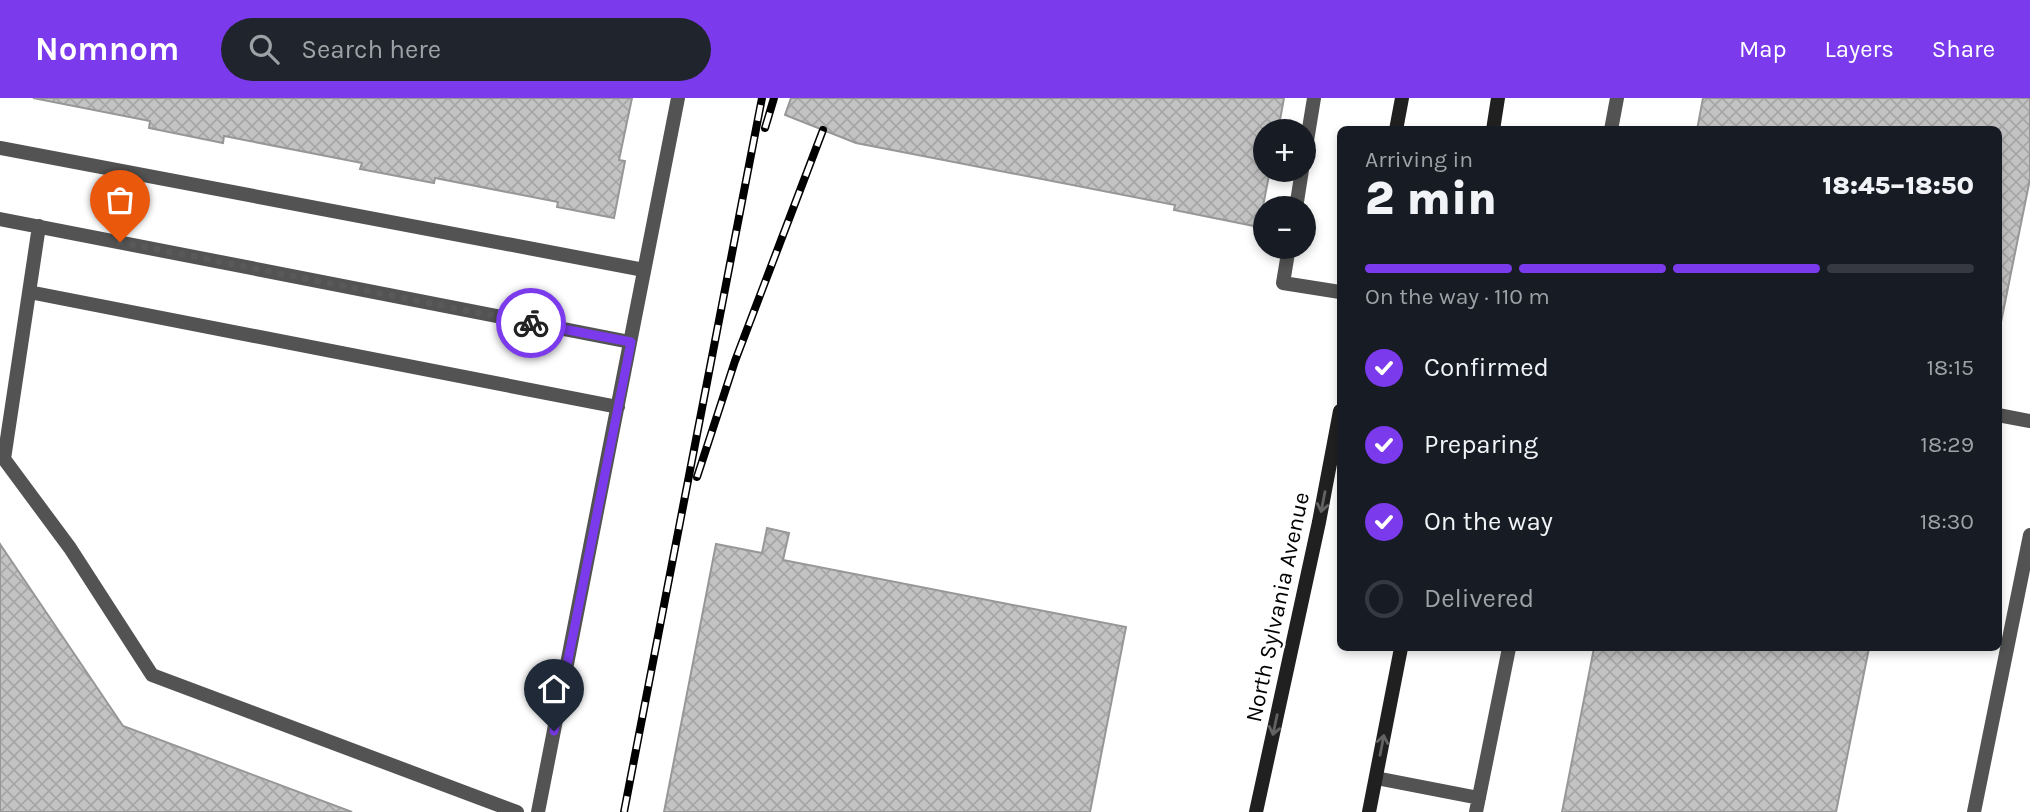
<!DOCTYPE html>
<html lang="en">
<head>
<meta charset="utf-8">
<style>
  body { margin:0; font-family:Karla,sans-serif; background:#20242c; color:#f1f3f6; height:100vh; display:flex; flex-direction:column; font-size:26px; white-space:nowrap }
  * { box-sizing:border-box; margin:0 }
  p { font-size:23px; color:#9ea1a6 }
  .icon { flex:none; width:38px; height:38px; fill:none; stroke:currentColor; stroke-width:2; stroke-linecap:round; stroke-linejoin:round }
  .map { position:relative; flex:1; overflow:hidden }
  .side { position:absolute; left:1337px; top:28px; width:665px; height:525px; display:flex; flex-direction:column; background:#171b24; border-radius:10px; box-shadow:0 4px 10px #0003 }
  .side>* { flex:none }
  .buttons { position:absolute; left:1253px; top:21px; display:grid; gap:14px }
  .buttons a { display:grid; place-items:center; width:63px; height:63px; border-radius:50%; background:#171b24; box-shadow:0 4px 10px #0003; font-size:35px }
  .pin { position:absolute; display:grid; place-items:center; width:60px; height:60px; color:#fff; margin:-72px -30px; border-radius:50% 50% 50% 0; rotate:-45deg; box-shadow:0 0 7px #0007 }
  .pin .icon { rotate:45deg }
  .courier { position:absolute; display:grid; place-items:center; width:70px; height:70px; margin:-35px; border:5px solid #7c3aed; border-radius:50%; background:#fff; color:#222; box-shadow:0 2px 9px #0007 }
  .summary em { font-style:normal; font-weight:800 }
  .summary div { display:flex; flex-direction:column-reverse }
  .summary { display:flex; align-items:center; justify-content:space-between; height:119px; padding:0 28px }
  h1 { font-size:46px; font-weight:800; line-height:52px }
  .bar { display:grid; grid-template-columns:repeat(4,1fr); gap:10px 7px; align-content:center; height:84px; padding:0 28px }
  .bar i { height:9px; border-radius:5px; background:#363941 }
  .bar .on { background:#7c3aed }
  .bar p { grid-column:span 4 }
  ol { padding:0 28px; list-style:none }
  li { display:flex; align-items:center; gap:21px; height:77px }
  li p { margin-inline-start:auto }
  li .icon { padding:7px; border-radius:50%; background:#7c3aed; color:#fff; stroke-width:4 }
  li:last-child { color:#9ea1a6 }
  li i { width:38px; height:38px; border:4px solid #363941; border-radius:50% }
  header { display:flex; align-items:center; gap:42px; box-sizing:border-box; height:98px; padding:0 35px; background:#7c3aed; color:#fff }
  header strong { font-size:33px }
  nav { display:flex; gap:38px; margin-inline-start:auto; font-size:24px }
  .search { width:490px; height:63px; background:#20242c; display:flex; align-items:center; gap:18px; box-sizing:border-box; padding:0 24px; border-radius:38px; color:#9ea1a6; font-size:26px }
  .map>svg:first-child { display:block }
  .building { fill:url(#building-cross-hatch); stroke:#979797; stroke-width:2 }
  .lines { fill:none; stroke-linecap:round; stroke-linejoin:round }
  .lane { stroke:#535353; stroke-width:14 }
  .secondary { stroke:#202020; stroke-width:14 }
  .rail-casing { stroke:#000; stroke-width:8 }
  .rail { stroke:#fff; stroke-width:5; stroke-dasharray:16; stroke-linecap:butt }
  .oneway { stroke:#636363 }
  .done { stroke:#595959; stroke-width:7; stroke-dasharray:0 12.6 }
  .route { stroke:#7c3aed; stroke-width:9 }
  .labels { text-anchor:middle; stroke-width:5; stroke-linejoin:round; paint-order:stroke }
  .street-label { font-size:23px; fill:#000; stroke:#fff }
</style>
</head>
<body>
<header>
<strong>Nomnom</strong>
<div class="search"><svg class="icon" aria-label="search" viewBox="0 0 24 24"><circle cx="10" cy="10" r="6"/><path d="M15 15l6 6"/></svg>Search here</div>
<nav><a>Map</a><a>Layers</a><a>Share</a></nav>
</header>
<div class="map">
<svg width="2030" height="714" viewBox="0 0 2030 714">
  <defs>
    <pattern id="building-cross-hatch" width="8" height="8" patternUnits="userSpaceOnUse" patternTransform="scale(1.75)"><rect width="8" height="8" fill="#c3c3c3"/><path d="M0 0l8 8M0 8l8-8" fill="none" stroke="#a6a6a6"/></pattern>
  </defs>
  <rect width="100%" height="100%" fill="#fff"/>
  <!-- building -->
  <path class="building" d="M33,0H632L619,62L625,63L614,120L557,109L558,104L435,80L434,85L360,71L362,65L224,38L223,45L149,30L150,23Z
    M791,0H1284L1278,33H1265V72H1270L1259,129L1174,112L1175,107L856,45L785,17Z
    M1703,0H2030V81L1998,239V32H1697Z
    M767,430L789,435L783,462L1126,529L1090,714H664L716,446L762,455Z
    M0,446L123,628L352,714H0Z
    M1594,550H1869L1836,714H1562Z"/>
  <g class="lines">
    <!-- lane -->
    <path class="lane" d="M1611,32L1617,0
      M0,50L644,172
      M1304,61L1314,0
      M1296,110L1302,72
      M0,121L630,244
      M39,128L4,361L70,450L152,577L517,714
      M1289,149L1283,185L1340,194
      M29,194L618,309
      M1998,317L2030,323
      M1376,680L1479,700
      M538,714L678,0
      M1476,714L1509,550
      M1974,714L2030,437"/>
    <!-- secondary -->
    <path class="secondary" d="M1396,32L1402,0
      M1493,32L1498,0
      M1256,714L1319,424L1340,313
      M1369,714L1401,550"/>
    <!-- rail casing -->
    <g class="rail-casing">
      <path id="rail" d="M765,30L774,0
        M697,379L735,263L823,32
        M624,714L762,0"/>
    </g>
    <!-- rail -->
    <use href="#rail" class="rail"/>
  </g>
  <!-- one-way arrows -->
  <defs><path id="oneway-shaft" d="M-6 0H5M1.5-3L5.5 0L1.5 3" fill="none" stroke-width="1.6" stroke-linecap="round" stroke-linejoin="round" transform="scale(1.75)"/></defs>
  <g class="oneway">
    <use href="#oneway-shaft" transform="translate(1323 404) rotate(101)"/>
    <use href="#oneway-shaft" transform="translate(1275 627) rotate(102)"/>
    <use href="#oneway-shaft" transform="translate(1382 647) rotate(-79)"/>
  </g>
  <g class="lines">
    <!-- done -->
    <path class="done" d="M120,144L531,225"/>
    <!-- route -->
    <path class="route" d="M531,225L631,244L554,633"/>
  </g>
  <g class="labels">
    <!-- street labels -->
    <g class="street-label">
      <text transform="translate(1277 509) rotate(-78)" y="8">North Sylvania Avenue</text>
    </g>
  </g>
</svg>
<div class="buttons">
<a>+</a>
<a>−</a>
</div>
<div class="pin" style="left:120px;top:144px;background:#ea580c"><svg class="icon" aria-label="bag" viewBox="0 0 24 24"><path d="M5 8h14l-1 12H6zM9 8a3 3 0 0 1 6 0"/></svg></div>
<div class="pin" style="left:554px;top:633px;background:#1f2937"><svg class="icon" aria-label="home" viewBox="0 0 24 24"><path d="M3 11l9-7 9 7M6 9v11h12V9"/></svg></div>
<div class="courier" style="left:531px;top:225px"><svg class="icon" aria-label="bike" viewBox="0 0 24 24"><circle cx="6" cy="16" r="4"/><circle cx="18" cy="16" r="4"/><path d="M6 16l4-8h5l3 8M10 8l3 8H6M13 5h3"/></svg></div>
<section class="side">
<div class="summary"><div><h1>2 min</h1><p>Arriving in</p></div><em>18:45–18:50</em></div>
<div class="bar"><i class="on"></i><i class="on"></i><i class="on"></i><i></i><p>On the way · 110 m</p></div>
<ol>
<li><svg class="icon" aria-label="check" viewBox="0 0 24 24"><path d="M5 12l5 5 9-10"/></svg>Confirmed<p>18:15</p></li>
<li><svg class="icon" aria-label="check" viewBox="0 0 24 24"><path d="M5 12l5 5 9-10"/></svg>Preparing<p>18:29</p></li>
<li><svg class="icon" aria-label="check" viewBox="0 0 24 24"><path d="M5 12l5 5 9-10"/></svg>On the way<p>18:30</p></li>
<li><i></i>Delivered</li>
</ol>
</section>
</div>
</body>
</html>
